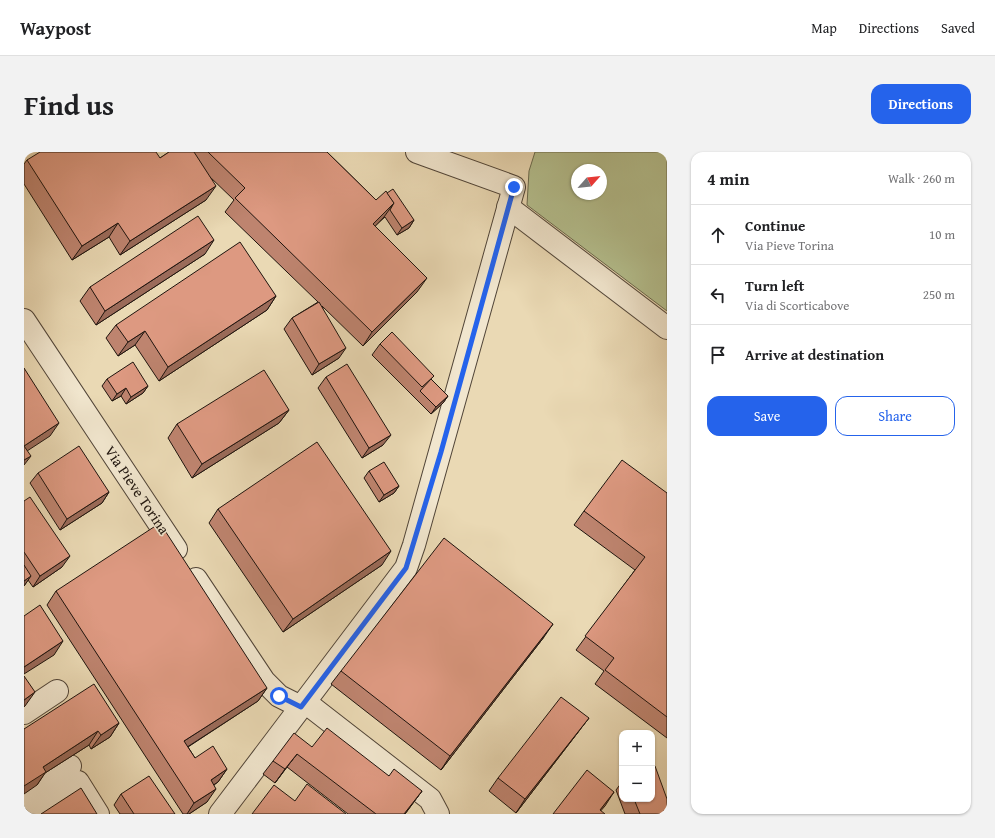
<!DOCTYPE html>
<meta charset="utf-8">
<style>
body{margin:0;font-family:"Gentium Book Plus",serif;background:#f2f2f2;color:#202124}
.controls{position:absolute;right:12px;bottom:12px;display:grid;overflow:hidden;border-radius:8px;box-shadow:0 1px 3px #0004}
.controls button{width:36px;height:36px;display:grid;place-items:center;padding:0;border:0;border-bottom:1px solid #e0e0e0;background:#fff;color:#202124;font:20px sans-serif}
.compass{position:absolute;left:547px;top:12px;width:36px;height:36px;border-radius:50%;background:#fff;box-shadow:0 1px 3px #0004;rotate:63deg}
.stop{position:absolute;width:12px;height:12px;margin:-9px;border:3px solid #2563eb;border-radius:50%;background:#fff}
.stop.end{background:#2563eb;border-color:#fff;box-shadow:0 1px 4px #0008}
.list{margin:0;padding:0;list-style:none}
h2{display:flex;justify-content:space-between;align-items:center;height:52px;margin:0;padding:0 16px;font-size:17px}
h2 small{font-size:13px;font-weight:400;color:#757577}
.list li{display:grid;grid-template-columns:26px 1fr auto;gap:12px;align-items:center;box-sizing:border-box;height:60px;padding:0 16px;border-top:1px solid #e0e0e0}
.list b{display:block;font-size:15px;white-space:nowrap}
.list p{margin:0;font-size:13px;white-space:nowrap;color:#757577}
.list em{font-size:13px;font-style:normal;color:#757577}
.actions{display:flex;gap:8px;padding:12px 16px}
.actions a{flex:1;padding:9px 0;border:1px solid #2563eb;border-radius:12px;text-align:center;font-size:14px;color:#2563eb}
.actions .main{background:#2563eb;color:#fff}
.icon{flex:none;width:22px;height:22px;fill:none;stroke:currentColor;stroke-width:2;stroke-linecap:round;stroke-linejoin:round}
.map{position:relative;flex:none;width:643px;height:662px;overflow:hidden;border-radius:12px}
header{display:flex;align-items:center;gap:24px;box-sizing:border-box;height:56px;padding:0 20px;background:#fff;border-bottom:1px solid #e0e0e0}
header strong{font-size:19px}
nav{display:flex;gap:22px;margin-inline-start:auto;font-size:14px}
.intro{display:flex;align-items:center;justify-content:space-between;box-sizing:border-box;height:96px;padding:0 24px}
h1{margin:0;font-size:28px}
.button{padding:10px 18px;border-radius:12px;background:#2563eb;color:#fff;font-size:14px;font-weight:700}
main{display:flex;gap:24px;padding:0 24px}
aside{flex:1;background:#fff;border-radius:12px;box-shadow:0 1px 3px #0004}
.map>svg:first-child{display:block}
.green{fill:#b5c08f;stroke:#6a6a4e;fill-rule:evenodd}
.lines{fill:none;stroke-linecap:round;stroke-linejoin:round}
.minor-casing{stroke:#514538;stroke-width:24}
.minor{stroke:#f1e6ce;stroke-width:22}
.wall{fill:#be846f;stroke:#1e140e}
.shaded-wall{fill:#9b6b5a;stroke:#1e140e}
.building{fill:#dd9981;stroke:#1e140e}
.route{stroke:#2563eb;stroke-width:5}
.labels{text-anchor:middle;stroke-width:3;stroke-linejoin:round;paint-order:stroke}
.street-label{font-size:15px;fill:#1e140e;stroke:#f1e6ce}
</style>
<header>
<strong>Waypost</strong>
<nav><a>Map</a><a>Directions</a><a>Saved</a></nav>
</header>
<div class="intro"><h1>Find us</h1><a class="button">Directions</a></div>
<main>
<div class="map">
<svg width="643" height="662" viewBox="0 0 643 662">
<rect width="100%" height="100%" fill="#ead9b4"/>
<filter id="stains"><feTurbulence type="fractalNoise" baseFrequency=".005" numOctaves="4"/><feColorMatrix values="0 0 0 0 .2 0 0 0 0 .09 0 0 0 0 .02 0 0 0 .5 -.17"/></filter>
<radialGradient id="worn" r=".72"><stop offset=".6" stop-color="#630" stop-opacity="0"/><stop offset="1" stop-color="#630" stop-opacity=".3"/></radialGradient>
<path class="green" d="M511,0h132v159l-140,-106 2,-34zM553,18h24v24h-24z"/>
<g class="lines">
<defs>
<g id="minor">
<path d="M484,55l159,121"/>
<path d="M0,168l152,229"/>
<path d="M172,427l68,102 15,15 22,11"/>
<path d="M281,550l125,97 8,15"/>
<path d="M0,561l33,-22"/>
<path d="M0,646l46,-32"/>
<path d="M0,662l54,-32 20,32"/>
<path d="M196,662l186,-246 8,-23 100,-358 -97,-35"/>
</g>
</defs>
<use href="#minor" class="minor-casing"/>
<use href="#minor" class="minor"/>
</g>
<g class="wall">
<path d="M145,0h158l49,48 11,-7 27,27 -5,8 -12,7 -12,-18 -10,9 42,66 -54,54 -41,-40 17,52 -27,17 -28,-46 8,-11 26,-16 -93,-90 9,-12 -25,-24 -3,24 -86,55 -11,-18 -37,23 -48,-76v-20l3,-4 133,-2z"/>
<path d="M181,102l-109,71 -16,-24 10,-14z"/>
<path d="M252,144l-9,14 -108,71 -24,-36 -17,11 -12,-18 10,-13z"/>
<path d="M356,192l54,32 -3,3 17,17 -5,7 -12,11 -59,-59z"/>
<path d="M302,225l57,68 -21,13 -44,-70z"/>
<path d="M83,227l41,7 -5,7 -17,11 -5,-8 -9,5 -10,-15z"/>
<path d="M265,258l-10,13 -87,55 -24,-40 9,-14z"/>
<path d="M345,319l30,15 -5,7 -15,9 -15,-24z"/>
<path d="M14,321l71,19 -7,11 -42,27 -30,-47z"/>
<path d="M643,341v245l-72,-54 9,-13 -28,-21 59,-80 -61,-45 10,-14z"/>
<path d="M0,349l38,66 -29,20 -5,-7 -4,6z"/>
<path d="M194,357l164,56 -99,67 -74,-109z"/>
<path d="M32,439l211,97 -9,13 -70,46 7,11 32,11 -9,13 -4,3 -7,17 -18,12h-6l-136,-209z"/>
<path d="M520,485l-103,133 -110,-86 10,-13z"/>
<path d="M95,571l-9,14 -19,12 -2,-4 -44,28 -8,12 -13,-56z"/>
<path d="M555,579l-63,82 -27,-22 9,-13z"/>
<path d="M288,595l77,29 33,15 -17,23h-57l-61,-47 -12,16 -12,-9 10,-13z"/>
<path d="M598,630v17h30l15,15h-42l-9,-24z"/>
<path d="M97,642l54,20h-55l-6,-9z"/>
</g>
<g class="shaded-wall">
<path d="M192,34l-10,14 -86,55 10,-14z"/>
<path d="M370,51l-10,14 -20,21 9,-14z"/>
<path d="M390,68l-5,8 -12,7 5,-7z"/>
<path d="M94,71l-9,14 -37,23 10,-14z"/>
<path d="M190,88l-9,14 -109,71 9,-14z"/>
<path d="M403,126l-10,14 -54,54 9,-14z"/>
<path d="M252,144l-9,14 -108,71 9,-14z"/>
<path d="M121,179l-10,14 -17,11 10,-14z"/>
<path d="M322,196l-7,10 -27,17 7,-11z"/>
<path d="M124,234l-5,7 -17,11 5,-7z"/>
<path d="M102,236l-5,8 -9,5 5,-7z"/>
<path d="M424,244l-5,7 -12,11 5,-7z"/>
<path d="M265,258l-10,13 -87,55 10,-14z"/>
<path d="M35,271l-9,13 -26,17v-7z"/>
<path d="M367,283l-8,10 -21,13 7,-10z"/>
<path d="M7,304l-7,9v-5z"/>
<path d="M375,334l-5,7 -15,9 5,-7z"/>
<path d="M85,340l-7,11 -42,27 7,-11z"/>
<path d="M367,399l-9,14 -99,67 10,-13z"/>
<path d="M46,404l-8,11 -29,20 7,-11z"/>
<path d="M7,424l-7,10v-5z"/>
<path d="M529,472l-9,13 -103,133 9,-14z"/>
<path d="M39,489l-9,14 -30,19v-7z"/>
<path d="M243,536l-9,13 -83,54 9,-14z"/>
<path d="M11,540l-10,14 -1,1v-7z"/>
<path d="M565,566l-10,13 -63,82 9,-14z"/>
<path d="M95,571l-9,14 -19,12 10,-14z"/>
<path d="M74,579l-9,14 -44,28 -8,12 -13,9v-8l19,-19z"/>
<path d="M273,602l-10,13 -12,16 10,-14z"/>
<path d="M203,617l-9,13 -17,11 10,-13z"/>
<path d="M192,637l-9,13 -18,12h-2l7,-11z"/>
<path d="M398,639l-17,23h-1z"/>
<path d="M590,640l-9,14 -7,8h-1z"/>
</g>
<g class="building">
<path d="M16,0h116l4,6 9,-6h25l22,34 -86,55 -12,-18 -36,23 -55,-86z"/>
<path d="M184,0h119l49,48 10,-9 8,12 -21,21 54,54 -55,54 -137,-134 10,-10z"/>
<path d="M369,37l21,31 -12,8 -12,-18 4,-7 -7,-10z"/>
<path d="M174,64l16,24 -109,71 -15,-24z"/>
<path d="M216,90l36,54 -108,71 -23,-36 -17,11 -12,-17z"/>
<path d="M295,150l27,46 -27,16 -27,-46z"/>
<path d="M368,180l42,44 -12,11 -42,-43z"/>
<path d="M109,210l15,24 -17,11 -5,-9 -9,6 -10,-15z"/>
<path d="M323,212l44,71 -22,13 -43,-71z"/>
<path d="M0,216l35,55 -35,23 7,10 -7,4z"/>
<path d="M240,218l25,40 -87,54 -25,-40z"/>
<path d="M407,227l17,17 -12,11 -16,-16z"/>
<path d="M293,290l74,109 -98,68 -75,-110z"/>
<path d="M55,294l30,46 -42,27 -29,-46z"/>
<path d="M598,308l45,33v224l-62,-47 9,-12 -29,-22 60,-79 -61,-46z"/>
<path d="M360,310l15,24 -15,9 -15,-24z"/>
<path d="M6,345l40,59 -30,20 -16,-24v-51z"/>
<path d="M136,371l107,165 -83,53 11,17 18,-12 14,23 -16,11 5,9 -22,14 -138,-212z"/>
<path d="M420,386l109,86 -103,132 -109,-85z"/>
<path d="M0,413l7,11 -7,5z"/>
<path d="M16,453l23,36 -39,26v-51z"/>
<path d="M0,524l11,16 -11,8z"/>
<path d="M70,532l25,39 -18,12 -3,-4 -55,36 3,5 -22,14v-57z"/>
<path d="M537,545l28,21 -64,81 -27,-21z"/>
<path d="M303,576l62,48 5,-7 28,22 -18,23h-28l-79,-60 -12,15 -12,-8 21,-28 18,14z"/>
<path d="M631,614l12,33v15h-27l-6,-15h18v-32z"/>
<path d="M563,618l27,22 -14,18 5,4h-52z"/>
<path d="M125,624l26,38h-41l-13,-20z"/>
<path d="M283,632l39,30h-94l22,-29 21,16z"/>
<path d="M57,636l16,26h-56z"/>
</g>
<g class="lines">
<path class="route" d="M255,544l22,11 105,-139 35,-116 73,-265"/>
</g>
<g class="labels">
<g class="street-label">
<text transform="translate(113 338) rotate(56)" y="5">Via Pieve Torina</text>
</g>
</g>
<rect width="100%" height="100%" filter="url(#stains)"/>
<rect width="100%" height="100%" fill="url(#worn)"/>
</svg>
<div class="controls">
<button>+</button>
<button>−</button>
</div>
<svg class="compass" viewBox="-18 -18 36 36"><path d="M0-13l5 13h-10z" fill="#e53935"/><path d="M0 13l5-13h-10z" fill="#757577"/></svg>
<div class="stop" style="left:255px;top:544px"></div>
<div class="stop end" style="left:490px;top:35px"></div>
</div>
<aside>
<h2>4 min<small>Walk · 260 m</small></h2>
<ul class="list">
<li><svg class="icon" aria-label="ahead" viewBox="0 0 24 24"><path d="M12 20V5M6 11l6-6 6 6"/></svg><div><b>Continue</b><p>Via Pieve Torina</p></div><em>10 m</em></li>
<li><svg class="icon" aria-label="left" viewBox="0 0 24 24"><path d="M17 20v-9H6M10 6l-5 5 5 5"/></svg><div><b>Turn left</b><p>Via di Scorticabove</p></div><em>250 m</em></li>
<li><svg class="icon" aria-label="arrive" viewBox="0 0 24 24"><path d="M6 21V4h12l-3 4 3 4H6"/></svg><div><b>Arrive at destination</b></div></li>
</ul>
<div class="actions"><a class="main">Save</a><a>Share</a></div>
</aside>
</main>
